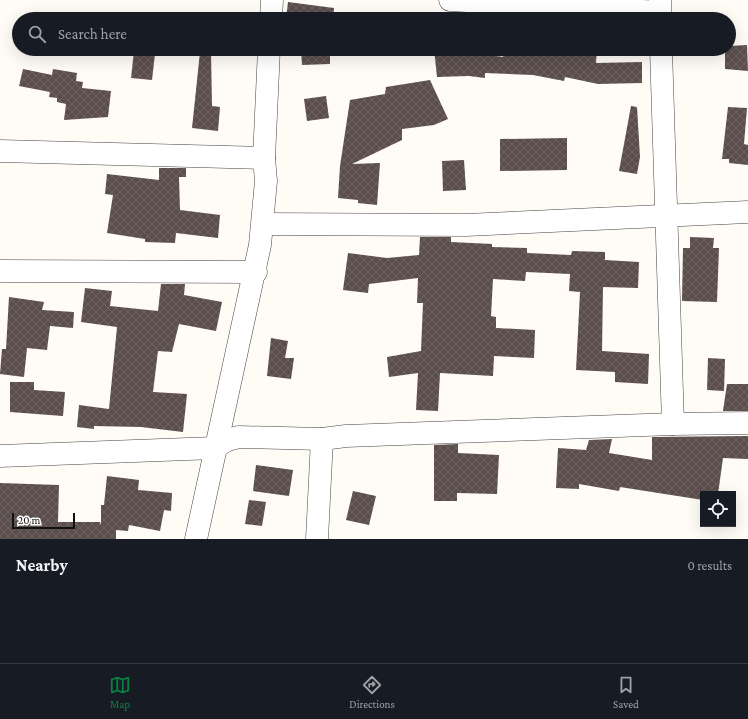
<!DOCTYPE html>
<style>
body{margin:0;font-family:"Crimson Pro",serif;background:#242831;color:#f1f3f6}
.controls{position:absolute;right:12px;bottom:12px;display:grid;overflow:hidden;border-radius:0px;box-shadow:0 4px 16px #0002}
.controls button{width:36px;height:36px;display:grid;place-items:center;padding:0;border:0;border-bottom:1px solid #363941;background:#171b24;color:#f1f3f6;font:20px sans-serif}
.scale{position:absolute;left:12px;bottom:10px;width:63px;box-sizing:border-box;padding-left:4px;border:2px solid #111;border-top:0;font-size:11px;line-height:14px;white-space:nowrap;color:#111;-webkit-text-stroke:3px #fff;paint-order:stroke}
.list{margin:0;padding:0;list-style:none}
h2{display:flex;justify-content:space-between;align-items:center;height:52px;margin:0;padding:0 16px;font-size:17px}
h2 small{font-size:13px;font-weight:400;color:#9ea1a6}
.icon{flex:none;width:22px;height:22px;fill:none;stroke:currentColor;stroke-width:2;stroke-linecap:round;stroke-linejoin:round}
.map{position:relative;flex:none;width:748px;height:539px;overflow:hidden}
.search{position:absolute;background:#171b24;box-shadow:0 4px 16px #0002;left:12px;right:12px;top:12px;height:44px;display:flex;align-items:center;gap:10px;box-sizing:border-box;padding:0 14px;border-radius:22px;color:#9ea1a6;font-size:15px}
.sheet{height:124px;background:#171b24}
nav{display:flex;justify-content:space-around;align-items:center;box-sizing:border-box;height:56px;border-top:1px solid #363941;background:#171b24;font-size:11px;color:#9ea1a6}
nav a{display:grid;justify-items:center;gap:2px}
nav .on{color:#0b8043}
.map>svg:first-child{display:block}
.building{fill:url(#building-cross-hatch)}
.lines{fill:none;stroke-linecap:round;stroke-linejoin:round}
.minor-casing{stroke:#444;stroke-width:23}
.minor{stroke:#fff;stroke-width:22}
</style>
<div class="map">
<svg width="748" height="539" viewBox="0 0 748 539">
<defs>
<pattern id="building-cross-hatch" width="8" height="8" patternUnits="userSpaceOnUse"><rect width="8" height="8" fill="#5b4e4c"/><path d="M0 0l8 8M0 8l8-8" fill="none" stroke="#6e6362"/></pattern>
</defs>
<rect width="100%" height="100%" fill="#fffbf5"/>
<g class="building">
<path d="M288,2l46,6 -1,11h-47z"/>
<path d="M747,45l1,26 -23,-2v-20h4v-3z"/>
<path d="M301,49h29v15l-28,1z"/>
<path d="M434,49h14l55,8 1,-8h93l-1,14 46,-1v21l-44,1 -33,-7 -1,4 -31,-6 -48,-2v5l-16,-2 -32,1z"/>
<path d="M134,51l21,3 -3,26 -21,-2z"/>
<path d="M200,52h11l1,54 8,1 -2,24 -26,-3z"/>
<path d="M23,69l29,6 1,-6 24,4 -1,8 7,1 -1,6 29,3 -3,26 -44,3 2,-16 -9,-2v-4l-8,-1 1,-5 -31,-6z"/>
<path d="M430,80l18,39 -14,6 -32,4v11l-50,24 28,-1 -3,42 -19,-2v-3l-20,-2 2,-32 10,-66 35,-6 1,-7z"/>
<path d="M326,96l3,22 -22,3 -3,-22z"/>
<path d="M631,106l6,1 3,50 -3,17 -18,-3z"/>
<path d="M728,107l19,1 -3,36 4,1v20l-19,-2v-4h-7z"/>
<path d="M567,138v32l-67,1v-32z"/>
<path d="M464,160l2,30 -23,1 -1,-30z"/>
<path d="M159,168h27v9h-7l1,33 40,5 -2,23 -42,-5 -1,10 -30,-1v-3l-38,-6 6,-38 -8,-1 2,-20 52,6z"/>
<path d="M420,237h31v5l41,2v3l35,1v5l44,2 1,-4 33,1v8l34,2 -1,26 -35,-1 -1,64 47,3 -1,30 -33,-2v-10l-39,-2 4,-78 -11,-1 1,-17 -44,-2 -1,9 -32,-2 -2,37 5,1v11l39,2 -1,28 -40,-2 -1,20 -53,-3 -2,38 -22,-1 2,-37 -29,4 -2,-20 34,-6 2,-48h-6l1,-25 -49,6 -1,9 -25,-3 5,-37 39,5 32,-3z"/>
<path d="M690,237l24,1 -1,10h6l-2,54 -35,-1 1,-53h7z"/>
<path d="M161,284h24l-1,11 38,7 -6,29 -37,-7 -7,28 -14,-1 -5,41 34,2 -4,38 -42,-5 -47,-1v3l-17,-2 2,-22 30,4 8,-82 -36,-5 4,-34 27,3 -2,15 48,5z"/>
<path d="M9,297l35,5 -2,8 32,2 -1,16 -23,-2 -3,24 -20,-2 -3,29 -24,-3 2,-25h4z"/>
<path d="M271,338l17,3 -3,17h9l-3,21 -24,-3z"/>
<path d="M708,358l17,1 -1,32 -17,-1z"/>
<path d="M10,382h24v8l31,2 -2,24 -53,-4z"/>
<path d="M727,384h21v27h-25z"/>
<path d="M748,436v23l-25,-1 -5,36h-15v6l-83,-13 -1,4 -40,-7v5l-23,-1 2,-40 28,2 3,-10 23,-1 -3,14 43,7v-23z"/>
<path d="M458,444v9l41,2 -2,39 -40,-1v8h-23v-56z"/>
<path d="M256,465l37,5 -4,26 -36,-5z"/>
<path d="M107,476l32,4 -1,10 34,3 -1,18 -7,-1 -4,21 -31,-6 -1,6 -12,-1v9h-116v-56l59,2 -1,37h42l1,3v-20h3z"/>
<path d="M353,491l23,5 -7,29 -23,-5z"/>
<path d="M249,500l17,2 -4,24 -17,-2z"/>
</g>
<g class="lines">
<defs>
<g id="minor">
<path d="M450,0l210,12v-12"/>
<path d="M271,19l1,-19"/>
<path d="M0,151l264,7"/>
<path d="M263,224l203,1 282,-13"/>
<path d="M0,271l256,1"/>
<path d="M673,424l75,-1"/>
<path d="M0,456l215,-8 12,-8 12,-3 83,2 24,-3 327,-12 -12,-375"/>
<path d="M196,539l64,-294 6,-64 -2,-23 5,-109"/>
<path d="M317,539l5,-100"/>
</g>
</defs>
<use href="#minor" class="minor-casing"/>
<use href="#minor" class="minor"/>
</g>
</svg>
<div class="controls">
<button><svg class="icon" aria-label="locate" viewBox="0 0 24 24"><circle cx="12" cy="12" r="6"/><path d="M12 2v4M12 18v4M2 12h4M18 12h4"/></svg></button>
</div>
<div class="scale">20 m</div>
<div class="search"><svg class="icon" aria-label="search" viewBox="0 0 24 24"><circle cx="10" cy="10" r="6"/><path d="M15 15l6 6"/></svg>Search here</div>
</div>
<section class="sheet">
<h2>Nearby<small>0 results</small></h2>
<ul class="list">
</ul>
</section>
<nav>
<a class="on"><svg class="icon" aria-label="map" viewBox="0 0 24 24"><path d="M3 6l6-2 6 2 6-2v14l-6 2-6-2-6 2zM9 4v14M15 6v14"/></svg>Map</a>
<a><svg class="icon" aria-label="directions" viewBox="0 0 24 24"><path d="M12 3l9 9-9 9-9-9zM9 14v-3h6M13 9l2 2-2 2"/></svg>Directions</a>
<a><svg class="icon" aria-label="saved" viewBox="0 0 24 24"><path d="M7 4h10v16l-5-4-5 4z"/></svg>Saved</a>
</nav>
